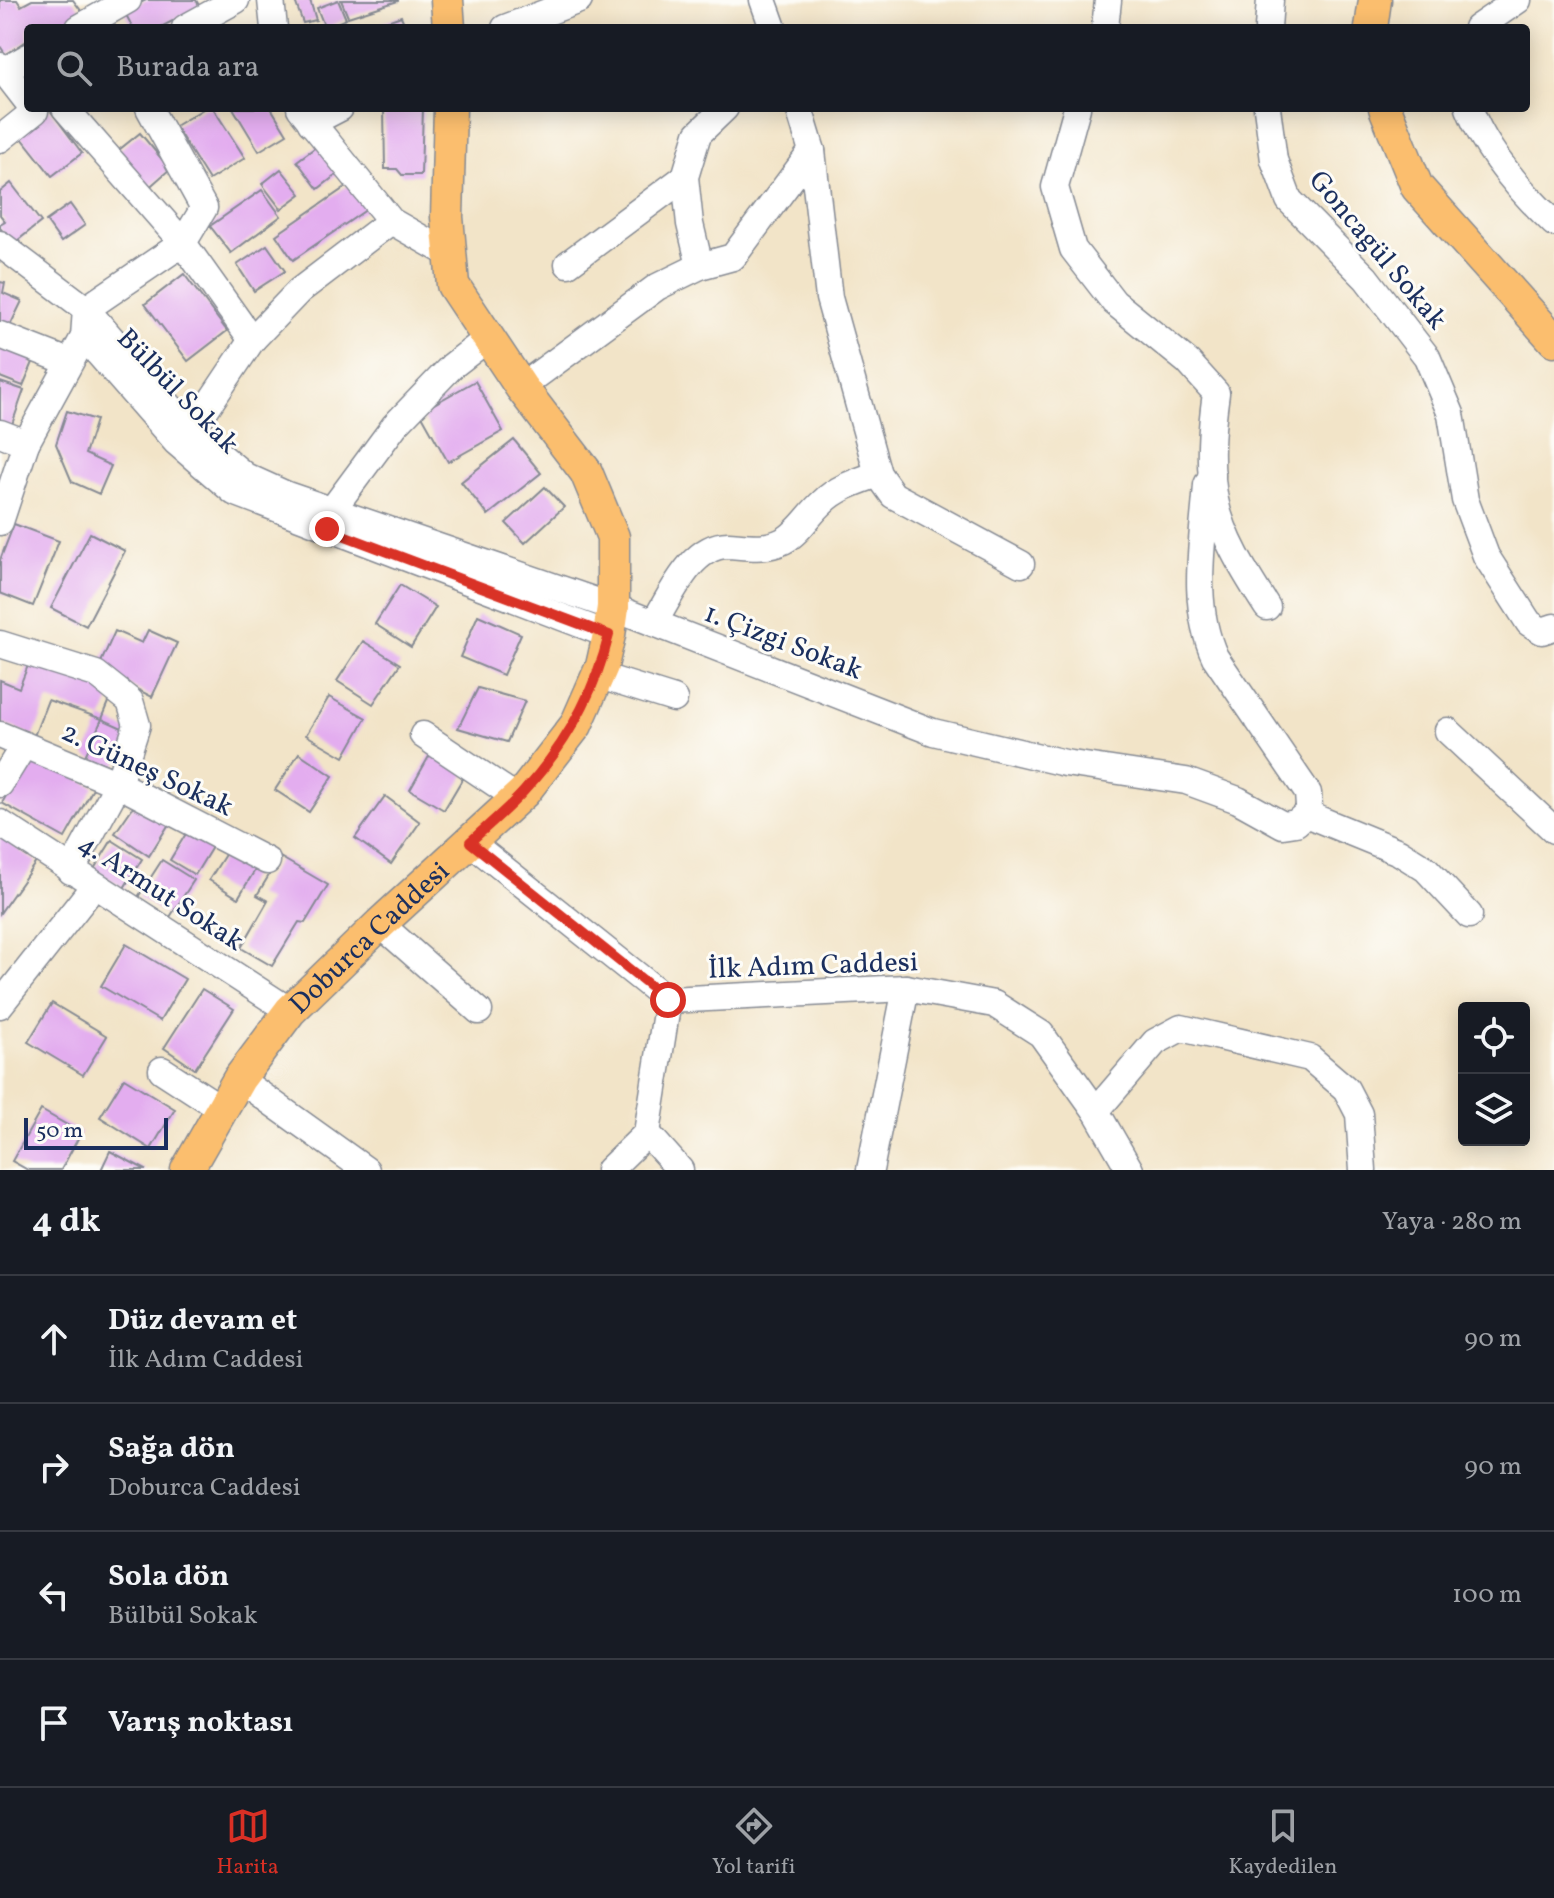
<!DOCTYPE html>
<html lang="tr">
<meta charset="utf-8">
<style>
body{margin:0;font-family:Vollkorn,serif;background:#242831;color:#f1f3f6}
.controls{position:absolute;right:24px;bottom:24px;display:grid;overflow:hidden;border-radius:8px;box-shadow:0 4px 20px #0003}
.controls button{width:72px;height:72px;display:grid;place-items:center;padding:0;border:0;border-bottom:2px solid #363941;background:#171b24;color:#f1f3f6;font:40px sans-serif}
.scale{position:absolute;left:24px;bottom:20px;width:144px;box-sizing:border-box;padding-left:8px;border:4px solid #1b2f5e;border-top:0;font-size:22px;line-height:28px;white-space:nowrap;color:#1b2f5e;-webkit-text-stroke:6px #fdfcf7;paint-order:stroke}
.stop{position:absolute;width:24px;height:24px;margin:-18px;border:6px solid #d93025;border-radius:50%;background:#fff}
.stop.end{background:#d93025;border-color:#fff;box-shadow:0 2px 8px #0008}
.list{margin:0;padding:0;list-style:none}
h2{display:flex;justify-content:space-between;align-items:center;height:104px;margin:0;padding:0 32px;font-size:34px}
h2 small{font-size:26px;font-weight:400;color:#9ea1a6}
.list li{display:grid;grid-template-columns:52px 1fr auto;gap:24px;align-items:center;box-sizing:border-box;height:128px;padding:0 32px;border-top:2px solid #363941}
.list b{display:block;font-size:30px;white-space:nowrap}
.list p{margin:0;font-size:26px;white-space:nowrap;color:#9ea1a6}
.list em{font-size:26px;font-style:normal;color:#9ea1a6}
.icon{flex:none;width:44px;height:44px;fill:none;stroke:currentColor;stroke-width:2;stroke-linecap:round;stroke-linejoin:round}
.map{position:relative;flex:none;width:1554px;height:1170px;overflow:hidden}
.search{position:absolute;background:#171b24;box-shadow:0 4px 20px #0003;left:24px;right:24px;top:24px;height:88px;display:flex;align-items:center;gap:20px;box-sizing:border-box;padding:0 28px;border-radius:8px;color:#9ea1a6;font-size:30px}
.sheet{height:616px;background:#171b24}
nav{display:flex;justify-content:space-around;align-items:center;box-sizing:border-box;height:112px;border-top:2px solid #363941;background:#171b24;font-size:22px;color:#9ea1a6}
nav a{display:grid;justify-items:center;gap:4px}
nav .on{color:#d93025}
.map>svg:first-child{display:block}
.building{fill:#e3adef}
.lines{fill:none;stroke-linecap:round;stroke-linejoin:round}
.minor-casing{stroke:#868a93;stroke-width:29}
.major-casing{stroke:#868a93;stroke-width:35}
.minor{stroke:#fff;stroke-width:26}
.major{stroke:#fbbe6e;stroke-width:32}
.route{stroke:#d93025;stroke-width:10}
.labels{text-anchor:middle;stroke-width:6;stroke-linejoin:round;paint-order:stroke}
.street-label{font-size:28px;fill:#1b2f5e;stroke:#fdfcf7}
</style>
<div class="map">
<svg width="1554" height="1170" viewBox="0 0 1554 1170">
<rect width="100%" height="100%" fill="#fdfcf7"/>
<filter id="ink" filterUnits="userSpaceOnUse"><feTurbulence type="fractalNoise" baseFrequency=".0125" numOctaves="2"/><feDisplacementMap in="SourceGraphic" scale="16" xChannelSelector="R" yChannelSelector="G"/><feConvolveMatrix kernelMatrix="1 2 1 2 8 2 1 2 1" color-interpolation-filters="sRGB"/></filter>
<filter id="wash" filterUnits="userSpaceOnUse"><feTurbulence type="fractalNoise" baseFrequency=".006" numOctaves="4" result="noise"/><feDisplacementMap in="SourceGraphic" scale="32" xChannelSelector="R" yChannelSelector="G"/><feGaussianBlur stdDeviation="1.8" result="paint"/><feColorMatrix in="noise" values="0 0 0 0 0 0 0 0 0 0 0 0 0 0 0 0 0 1.4 0 .05"/><feComposite in="paint" operator="in"/></filter>
<g filter="url(#wash)">
<rect width="100%" height="100%" fill="#f2e4c8"/>
<g id="blocks">
<g class="building">
<path d="M0,0h17l4,6 11,-6h41l12,16 -19,12h-38v12l-22,15 -6,-9z"/>
<path d="M146,0h50l4,7 -41,21h-26l-9,-17z"/>
<path d="M310,0l6,20 -13,3 -8,-22z"/>
<path d="M338,0l8,19 -21,9 -8,-20z"/>
<path d="M341,0h57v1l-50,16z"/>
<path d="M401,16l5,12h-36l9,-4z"/>
<path d="M205,108h8l32,50 -36,22 -34,-54z"/>
<path d="M233,108h38l16,26 -28,17z"/>
<path d="M384,108h39l-2,67h-19l-5,-6h-12z"/>
<path d="M49,109l33,44 -30,23 -34,-43z"/>
<path d="M140,133l30,36 -25,22 -31,-37z"/>
<path d="M320,144l20,28 -22,17 -21,-28z"/>
<path d="M281,169l20,25 -20,15 -19,-25z"/>
<path d="M356,180l17,25 -80,55 -17,-25z"/>
<path d="M11,183l30,39 -28,22 -13,-16v-4l5,-3 -5,-6v-23z"/>
<path d="M262,190l19,26 -50,37 -21,-27z"/>
<path d="M70,204l15,21 -24,17 -15,-21z"/>
<path d="M267,245l18,26 -31,20 -17,-26z"/>
<path d="M184,274l43,57 -39,30 -43,-57z"/>
<path d="M0,282l5,1 -2,10 19,8 -14,29 -8,-4z"/>
<path d="M0,338l37,15 -14,33 -23,-9z"/>
<path d="M475,381l28,50 -55,31 -28,-50z"/>
<path d="M0,382l24,8 -14,40 -10,-4z"/>
<path d="M67,411l29,9 -11,34 26,12 -12,28 -27,-12 -16,-38z"/>
<path d="M514,440l27,33 -53,42 -27,-33z"/>
<path d="M545,487l19,20 -39,36 -19,-20z"/>
<path d="M14,524l45,17 -26,65 -33,-13v-33z"/>
<path d="M90,533l35,18 -39,75 -35,-18z"/>
<path d="M400,585l36,22 -25,40 -36,-23z"/>
<path d="M478,615l43,19 -18,41 -43,-18z"/>
<path d="M148,630l29,13 -25,54 -54,-28 17,-38 27,12z"/>
<path d="M363,641l37,23 -27,40 -36,-23z"/>
<path d="M31,658l83,32 -12,29 -54,-19 -14,36 -34,-14v-42l19,8z"/>
<path d="M478,688l47,13 -18,41 -49,-14z"/>
<path d="M329,697l37,21 -22,39 -38,-22z"/>
<path d="M102,719l29,13 -16,36 -30,-12z"/>
<path d="M432,751l35,20 -23,39 -34,-20z"/>
<path d="M31,752l63,35 -29,51 -63,-35z"/>
<path d="M299,753l34,23 -24,36 -34,-22z"/>
<path d="M385,796l35,26 -29,42 -36,-26z"/>
<path d="M135,804l34,20 -20,32 -34,-23z"/>
<path d="M187,832l25,15 -17,28 -25,-15z"/>
<path d="M0,836l36,26 -36,51z"/>
<path d="M112,840l30,19 -18,29 -30,-19z"/>
<path d="M226,853l29,17 -17,28 -29,-18z"/>
<path d="M280,857l48,28 -23,38 -6,-1 -27,44 -31,-18 27,-47 -11,-6z"/>
<path d="M162,860l32,20 -24,37 -32,-20z"/>
<path d="M126,944l59,35 -25,42 -59,-35z"/>
<path d="M202,989l32,20 -39,60 -31,-21z"/>
<path d="M52,1003l55,33 -24,39 -55,-33z"/>
<path d="M124,1078l51,31 -24,40 -51,-32z"/>
<path d="M41,1110l40,23 -20,37h-33l-16,-9z"/>
<path d="M110,1151l36,19h-45z"/>
</g>
</g>
</g>
<g filter="url(#ink)">
<use href="#blocks" fill-opacity="0" stroke="#868a93" stroke-width="2"/>
<g class="lines">
<defs>
<g id="minor">
<path d="M271,0l3,28"/>
<path d="M763,0l10,28"/>
<path d="M79,28l49,-28"/>
<path d="M185,28l51,-28"/>
<path d="M505,28l74,-28"/>
<path d="M1105,28l3,-28"/>
<path d="M1268,28l2,-28"/>
<path d="M1477,28l41,-28"/>
<path d="M0,66l28,36"/>
<path d="M4,71l24,-14"/>
<path d="M65,108l118,135 -97,66"/>
<path d="M149,108l55,100 -21,35 69,97"/>
<path d="M300,108l91,113 58,33"/>
<path d="M799,108l13,43 17,147 49,176 15,21 128,69"/>
<path d="M1077,108l-22,79 18,62 41,53 74,60 28,31c-5,35 -8,71 -1,107 7,37 32,76 52,107"/>
<path d="M1267,108l7,52 15,40 77,78 61,79 24,57 14,86 21,56 43,67 13,8 12,-4"/>
<path d="M1469,108c17,44 51,83 85,115"/>
<path d="M311,123l29,-15"/>
<path d="M0,139l35,-28"/>
<path d="M0,244l86,65 105,122 54,45 42,19 326,112 320,125 132,31 121,18 52,19 45,25 13,-2 10,-9 3,-7 -1,-14 -93,-136c-25,-54 -12,-115 -8,-172l5,-10"/>
<path d="M568,264l117,-87"/>
<path d="M700,266l-10,-42 -5,-47 13,-43 27,-26"/>
<path d="M86,309l-2,28 92,105 58,50 375,143"/>
<path d="M0,335l69,27"/>
<path d="M521,387l136,-100 43,-21 33,-9 79,-106"/>
<path d="M191,431l61,-91 47,-49 92,-70"/>
<path d="M0,433l26,10"/>
<path d="M0,522l26,-79 58,-106"/>
<path d="M328,525l4,-15 63,-85 57,-59 35,-27"/>
<path d="M654,623c16,-26 37,-78 74,-78 18,1 38,5 55,-4 16,-8 27,-28 40,-39 15,-15 36,-21 55,-28"/>
<path d="M0,644l96,30 34,27 7,24 -19,59 -47,87"/>
<path d="M597,675l77,24"/>
<path d="M1448,731l106,99"/>
<path d="M0,735l118,49 149,77"/>
<path d="M423,735l94,63"/>
<path d="M0,784l24,-39"/>
<path d="M1306,814l93,38 27,17 43,46"/>
<path d="M0,823l290,188"/>
<path d="M470,842l198,158 238,-12 88,16 47,30 55,77 34,59"/>
<path d="M380,924l99,87"/>
<path d="M0,1005l94,-119"/>
<path d="M162,1070l60,39"/>
<path d="M239,1079l127,91"/>
<path d="M1096,1111l59,-69 26,-14 129,30 36,31 13,25 4,56"/>
<path d="M647,1133l33,37"/>
<path d="M609,1170l38,-37 21,-133"/>
<path d="M870,1170l36,-182"/>
</g>
<g id="major">
<path d="M447,0l2,28"/>
<path d="M1371,28l4,-28"/>
<path d="M1385,108l32,79 137,153"/>
<path id="s1" d="M187,1170l52,-91 51,-68 90,-87 144,-132 52,-67 26,-59 7,-31 4,-28v-70l-27,-65 -65,-85 -68,-102 -6,-68 3,-109"/>
</g>
</defs>
<use href="#minor" class="minor-casing"/>
<use href="#major" class="major-casing"/>
<use href="#minor" class="minor"/>
<use href="#major" class="major"/>
</g>
</g>
<g class="lines" filter="url(#ink)">
<path class="route" d="M327,529l282,106c-15,60 -43,110 -85,156 -16,18 -36,34 -54,51l198,158"/>
</g>
<g class="labels">
<g class="street-label">
<text transform="translate(1379 249) rotate(50)" y="10">Goncagül Sokak</text>
<text transform="translate(179 390) rotate(46)" y="10">Bülbül Sokak</text>
<text transform="translate(784 640) rotate(21)" y="10">1. Çizgi Sokak</text>
<text transform="translate(148 768) rotate(25)" y="10">2. Güneş Sokak</text>
<text transform="translate(162 891) rotate(33)" y="10">4. Armut Sokak</text>
<text dy="10" stroke="none"><textPath href="#s1" startOffset="298">Doburca Caddesi</textPath></text>
<text transform="translate(813 964) rotate(-2)" y="10">İlk Adım Caddesi</text>
</g>
</g>
</svg>
<div class="controls">
<button><svg class="icon" aria-label="locate" viewBox="0 0 24 24"><circle cx="12" cy="12" r="6"/><path d="M12 2v4M12 18v4M2 12h4M18 12h4"/></svg></button>
<button><svg class="icon" aria-label="layers" viewBox="0 0 24 24"><path d="M12 4l9 5-9 5-9-5zM3 14l9 5 9-5"/></svg></button>
</div>
<div class="scale">50 m</div>
<div class="stop" style="left:668px;top:1000px"></div>
<div class="stop end" style="left:327px;top:529px"></div>
<div class="search"><svg class="icon" aria-label="search" viewBox="0 0 24 24"><circle cx="10" cy="10" r="6"/><path d="M15 15l6 6"/></svg>Burada ara</div>
</div>
<section class="sheet">
<h2>4 dk<small>Yaya · 280 m</small></h2>
<ul class="list">
<li><svg class="icon" aria-label="ahead" viewBox="0 0 24 24"><path d="M12 20V5M6 11l6-6 6 6"/></svg><div><b>Düz devam et</b><p>İlk Adım Caddesi</p></div><em>90 m</em></li>
<li><svg class="icon" aria-label="right" viewBox="0 0 24 24"><path d="M7 20v-9h11M14 6l5 5-5 5"/></svg><div><b>Sağa dön</b><p>Doburca Caddesi</p></div><em>90 m</em></li>
<li><svg class="icon" aria-label="left" viewBox="0 0 24 24"><path d="M17 20v-9H6M10 6l-5 5 5 5"/></svg><div><b>Sola dön</b><p>Bülbül Sokak</p></div><em>100 m</em></li>
<li><svg class="icon" aria-label="arrive" viewBox="0 0 24 24"><path d="M6 21V4h12l-3 4 3 4H6"/></svg><div><b>Varış noktası</b></div></li>
</ul>
</section>
<nav>
<a class="on"><svg class="icon" aria-label="map" viewBox="0 0 24 24"><path d="M3 6l6-2 6 2 6-2v14l-6 2-6-2-6 2zM9 4v14M15 6v14"/></svg>Harita</a>
<a><svg class="icon" aria-label="directions" viewBox="0 0 24 24"><path d="M12 3l9 9-9 9-9-9zM9 14v-3h6M13 9l2 2-2 2"/></svg>Yol tarifi</a>
<a><svg class="icon" aria-label="saved" viewBox="0 0 24 24"><path d="M7 4h10v16l-5-4-5 4z"/></svg>Kaydedilen</a>
</nav>
